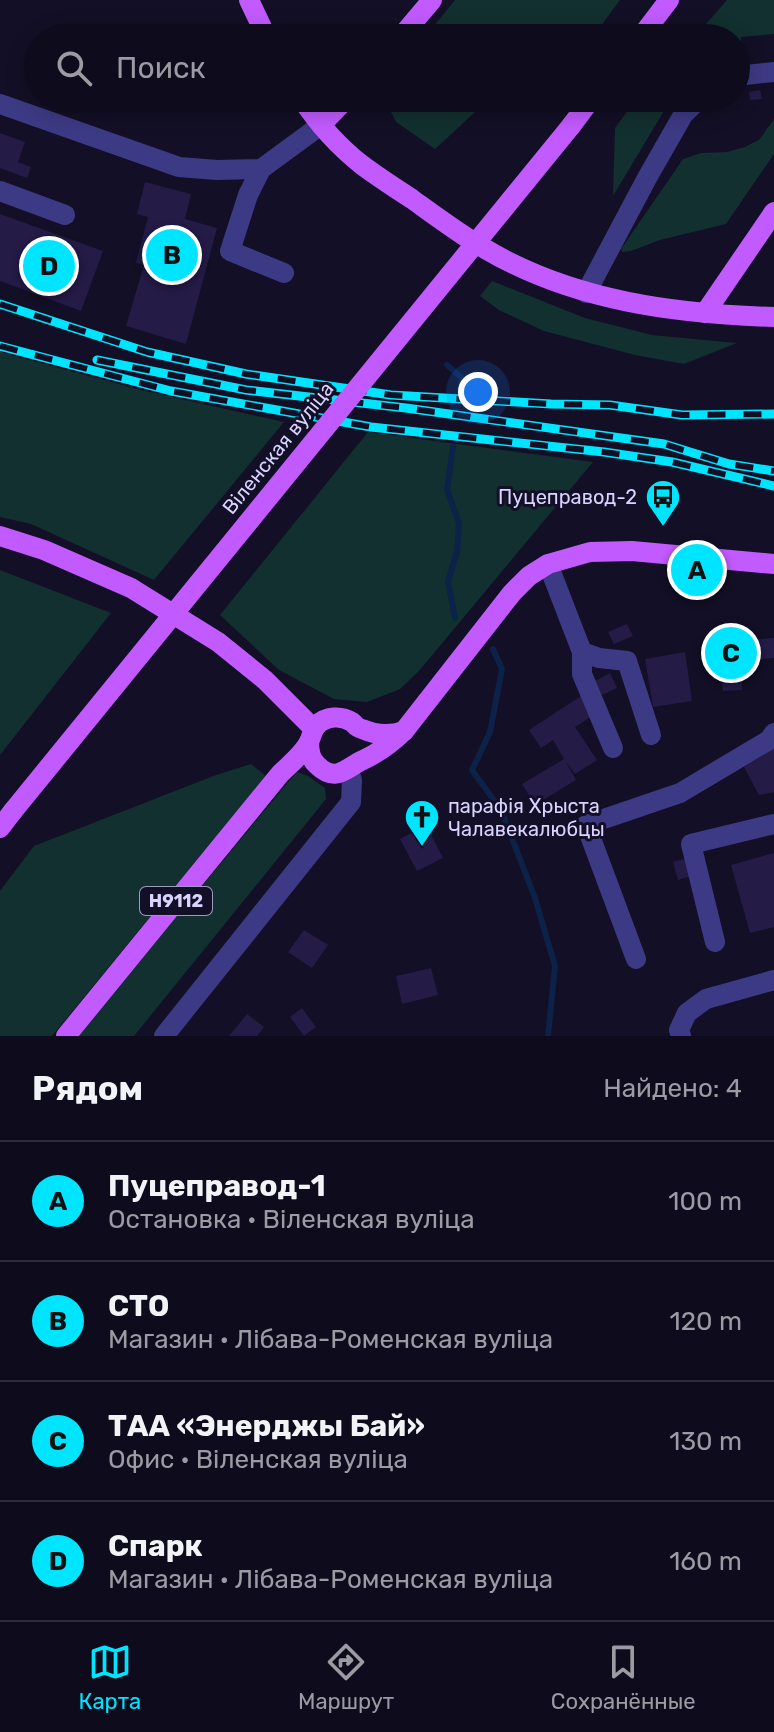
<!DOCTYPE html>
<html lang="ru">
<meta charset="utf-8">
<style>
body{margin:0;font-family:Rubik,sans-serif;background:#171425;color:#f1f3f6}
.you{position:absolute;left:478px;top:392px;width:28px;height:28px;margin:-20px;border:6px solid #fff;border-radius:50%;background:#1a73e8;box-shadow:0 0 0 12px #1a73e833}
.badge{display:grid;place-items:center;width:52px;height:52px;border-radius:50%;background:#00e5ff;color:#111;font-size:26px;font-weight:700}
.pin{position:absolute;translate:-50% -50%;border:4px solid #fff;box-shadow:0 2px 8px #0006}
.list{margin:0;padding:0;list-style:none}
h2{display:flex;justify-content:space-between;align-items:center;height:104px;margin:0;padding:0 32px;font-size:34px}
h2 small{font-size:26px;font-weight:400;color:#9b9ba3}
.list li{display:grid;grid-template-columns:52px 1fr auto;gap:24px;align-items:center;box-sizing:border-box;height:120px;padding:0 32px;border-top:2px solid #2e2b3b}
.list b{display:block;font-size:30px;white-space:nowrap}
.list p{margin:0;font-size:26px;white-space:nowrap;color:#9b9ba3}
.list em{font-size:26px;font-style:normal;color:#9b9ba3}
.icon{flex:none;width:44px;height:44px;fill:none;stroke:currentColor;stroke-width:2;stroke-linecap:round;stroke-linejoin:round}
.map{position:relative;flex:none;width:774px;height:1036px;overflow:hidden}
.search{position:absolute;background:#0e0b1c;box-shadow:0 4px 20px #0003;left:24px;right:24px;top:24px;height:88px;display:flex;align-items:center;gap:20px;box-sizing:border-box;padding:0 28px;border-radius:44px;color:#9b9ba3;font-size:30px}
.sheet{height:584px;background:#0e0b1c}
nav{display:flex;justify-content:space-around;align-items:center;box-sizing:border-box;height:112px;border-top:2px solid #2e2b3b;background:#0e0b1c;font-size:22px;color:#9b9ba3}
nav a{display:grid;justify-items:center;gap:4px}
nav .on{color:#00e5ff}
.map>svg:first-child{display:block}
.green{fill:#12302f}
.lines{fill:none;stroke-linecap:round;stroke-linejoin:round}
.stream{stroke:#0c2248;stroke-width:6}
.building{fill:#241b47}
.minor{stroke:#3d3a85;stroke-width:20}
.major{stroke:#c25bff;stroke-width:20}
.rail-casing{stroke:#00e5ff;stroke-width:9}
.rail{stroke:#130f26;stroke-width:6;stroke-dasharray:18;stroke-linecap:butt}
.major-bridge{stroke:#c25bff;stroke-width:20}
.labels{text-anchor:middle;stroke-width:6;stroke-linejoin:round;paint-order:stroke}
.shield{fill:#130f26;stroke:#9e99be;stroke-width:2}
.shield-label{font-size:18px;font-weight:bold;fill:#d9d4ff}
.street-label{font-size:20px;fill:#d9d4ff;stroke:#130f26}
.poi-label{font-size:20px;fill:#d9d4ff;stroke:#130f26;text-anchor:end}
</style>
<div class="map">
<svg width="774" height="1036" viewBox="0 0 774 1036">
<rect width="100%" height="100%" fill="#130f26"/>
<g class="green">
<path d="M455,0h165l-28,38h-168z"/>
<path d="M727,0h47v34l-33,3v17l-5,3v-19h-42z"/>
<path d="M384,98h119l-18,5 -50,46 -39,-27z"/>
<path d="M637,98h41l-11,8 -54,90 2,-68z"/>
<path d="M774,119v35l-48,70 -66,16 -29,11 -9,1 -1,-3 62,-90 18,-6 26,-1 18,-5 14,-7z"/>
<path d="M492,281l93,37 67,17 85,8 -53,21 -49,-9 -91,-24 -45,-21 -19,-14z"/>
<path d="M0,352l141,38 143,32 -130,158 -123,-56 -31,-7z"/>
<path d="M368,432l225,30 -174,209 -19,18 -33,13 -33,-3 -55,-29 -59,-55z"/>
<path d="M0,570l111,43 -111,142z"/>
<path d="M251,764l15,12 -214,260h-52v-145l34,-45 182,-71z"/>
<path d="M297,772l11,4 17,12 1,11 -192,237h-57z"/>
</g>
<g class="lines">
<g class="stream">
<path d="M447,365l15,13 -2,13"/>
<path d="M453,447l-6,43 12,33 -2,29 -9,29 7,37"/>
<path d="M493,649l9,20 -12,63 -18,38 29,40 34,88 20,68 -7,70"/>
</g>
</g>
<g class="building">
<path d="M760,90l2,9 -12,1 -1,-8z"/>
<path d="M0,133l25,9 -7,20 13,5 -4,11 -27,-10z"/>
<path d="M145,182l46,12 -6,25 32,9 -31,116 -60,-18 18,-61 -8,-2 12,-46 -11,-3z"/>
<path d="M0,214l103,37 -22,60 -81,-30z"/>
<path d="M627,624l6,12 -19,8 -6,-12z"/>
<path d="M774,638v20l-34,3 2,29 -19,1 -4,-49z"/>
<path d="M685,652l7,49 -39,6 -8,-48z"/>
<path d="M610,673l7,15 -15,7 -7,-14z"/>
<path d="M581,696l13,19 -19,12 22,33 -22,14 -9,-12 10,18 -41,25 -13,-21 42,-25 -11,-19 -12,8 -12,-18z"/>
<path d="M774,748v44l-15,3 -15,-28z"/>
<path d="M426,825l17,33 -26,13 -17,-32z"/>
<path d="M774,853v74l-24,6 -19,-68z"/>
<path d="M689,858l5,17 -16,5 -5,-18z"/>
<path d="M304,930l24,15 -16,23 -24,-16z"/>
<path d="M431,968l7,27 -36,9 -6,-28z"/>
<path d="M302,1008l14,19 -12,9 -14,-19z"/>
<path d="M247,1014l17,13 -7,9h-28z"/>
</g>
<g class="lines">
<g class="minor">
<path d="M736,76l38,-4"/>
<path d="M0,104l179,63 38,3 44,-1 60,-44"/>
<path d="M261,169l-13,26 -18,56 54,22"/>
<path d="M0,191l65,24"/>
<path d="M586,293l61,-115 36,-63 17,-17"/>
<path d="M548,564l34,88 17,6 28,3 24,74"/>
<path d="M582,652v22l31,74"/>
<path d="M715,942l-24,-98 83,-20"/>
<path d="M636,959l-50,-134 94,-32 89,-53 5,-7"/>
<path d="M164,1036l187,-234 1,-22 -4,-10"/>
<path d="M681,1036l-2,-6 8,-17 19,-14 68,-19"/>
</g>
<g class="major">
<path d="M249,0l18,38"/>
<path d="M400,38l32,-38"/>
<path d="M640,38l29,-38"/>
<path d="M301,98c16,24 38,49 61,67 16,12 33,23 50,34 25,18 49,36 75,51 87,51 189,64 287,67"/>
<path d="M321,125l26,-27"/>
<path d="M571,126l21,-28"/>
<path d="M705,313l69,-101"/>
<path d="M0,536l44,14 87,38 87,54 47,38 45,45h7"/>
<path d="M309,742c0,9 1,17 8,23 19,19 30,2 46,-5 17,-8 28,-16 41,-29l108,-138 17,-17 19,-12 42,-12 42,-1 142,13"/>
<path d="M0,828l13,-17"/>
<path d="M66,1036l214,-262c9,-9 23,-20 29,-32 3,-6 3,-12 8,-17 9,-9 24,-10 35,-3 5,4 3,5 10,7 14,6 27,7 42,2"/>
</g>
<defs>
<g id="rail">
<path d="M0,304l147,48 99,22 145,21 160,9 59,1 72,10 92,-1"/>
<path d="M0,346l171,45 200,36 233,25 68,10 102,24"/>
<path d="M97,360l149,30 160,18 258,36 65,20 45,7"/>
</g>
</defs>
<use href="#rail" class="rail-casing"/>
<use href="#rail" class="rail"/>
<path class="major-bridge" d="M13,811l558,-685"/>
</g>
<defs>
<symbol id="bus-pin" viewBox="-11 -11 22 30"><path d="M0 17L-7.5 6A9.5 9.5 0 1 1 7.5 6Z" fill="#00e5ff" stroke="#130f26"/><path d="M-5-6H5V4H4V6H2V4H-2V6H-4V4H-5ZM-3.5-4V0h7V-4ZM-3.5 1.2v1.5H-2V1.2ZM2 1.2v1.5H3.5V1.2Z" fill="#111"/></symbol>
<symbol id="church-pin" viewBox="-11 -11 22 30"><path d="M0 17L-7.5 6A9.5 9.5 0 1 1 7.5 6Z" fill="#00e5ff" stroke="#130f26"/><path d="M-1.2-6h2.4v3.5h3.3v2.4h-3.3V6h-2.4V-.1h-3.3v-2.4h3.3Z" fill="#111"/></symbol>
</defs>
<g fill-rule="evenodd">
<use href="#bus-pin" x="643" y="477" width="40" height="54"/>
<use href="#church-pin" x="402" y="797" width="40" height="54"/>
</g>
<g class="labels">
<rect class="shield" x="140" y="887" width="72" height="28" rx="6"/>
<g class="shield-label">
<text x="176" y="907">Н9112</text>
</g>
<g class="street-label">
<text transform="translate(278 448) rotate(-51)" y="7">Віленская вуліца</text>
</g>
<g class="poi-label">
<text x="637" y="504">Пуцеправод-2</text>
<text x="448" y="813" text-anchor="start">парафія Хрыста<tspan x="448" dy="23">Чалавекалюбцы</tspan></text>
</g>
</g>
</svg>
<div class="you"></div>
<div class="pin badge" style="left:697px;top:570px">A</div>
<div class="pin badge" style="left:172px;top:255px">B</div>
<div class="pin badge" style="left:731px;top:653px">C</div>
<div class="pin badge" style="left:49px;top:266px">D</div>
<div class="search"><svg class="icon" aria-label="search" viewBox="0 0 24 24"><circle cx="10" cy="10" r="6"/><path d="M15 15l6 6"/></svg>Поиск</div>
</div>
<section class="sheet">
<h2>Рядом<small>Найдено: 4</small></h2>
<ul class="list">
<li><span class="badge">A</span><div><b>Пуцеправод-1</b><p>Остановка · Віленская вуліца</p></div><em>100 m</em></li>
<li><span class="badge">B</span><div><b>СТО</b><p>Магазин · Лібава-Роменская вуліца</p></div><em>120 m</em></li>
<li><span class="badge">C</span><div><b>ТАА «Энерджы Бай»</b><p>Офис · Віленская вуліца</p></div><em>130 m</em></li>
<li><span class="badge">D</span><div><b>Спарк</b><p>Магазин · Лібава-Роменская вуліца</p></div><em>160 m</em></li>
</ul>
</section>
<nav>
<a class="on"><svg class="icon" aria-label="map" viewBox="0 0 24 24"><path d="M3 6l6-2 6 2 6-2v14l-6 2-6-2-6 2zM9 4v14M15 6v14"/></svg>Карта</a>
<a><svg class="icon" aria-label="directions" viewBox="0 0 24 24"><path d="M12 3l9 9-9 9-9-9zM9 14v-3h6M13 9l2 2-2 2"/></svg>Маршрут</a>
<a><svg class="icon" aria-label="saved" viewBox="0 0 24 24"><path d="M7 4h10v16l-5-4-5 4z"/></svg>Сохранённые</a>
</nav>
